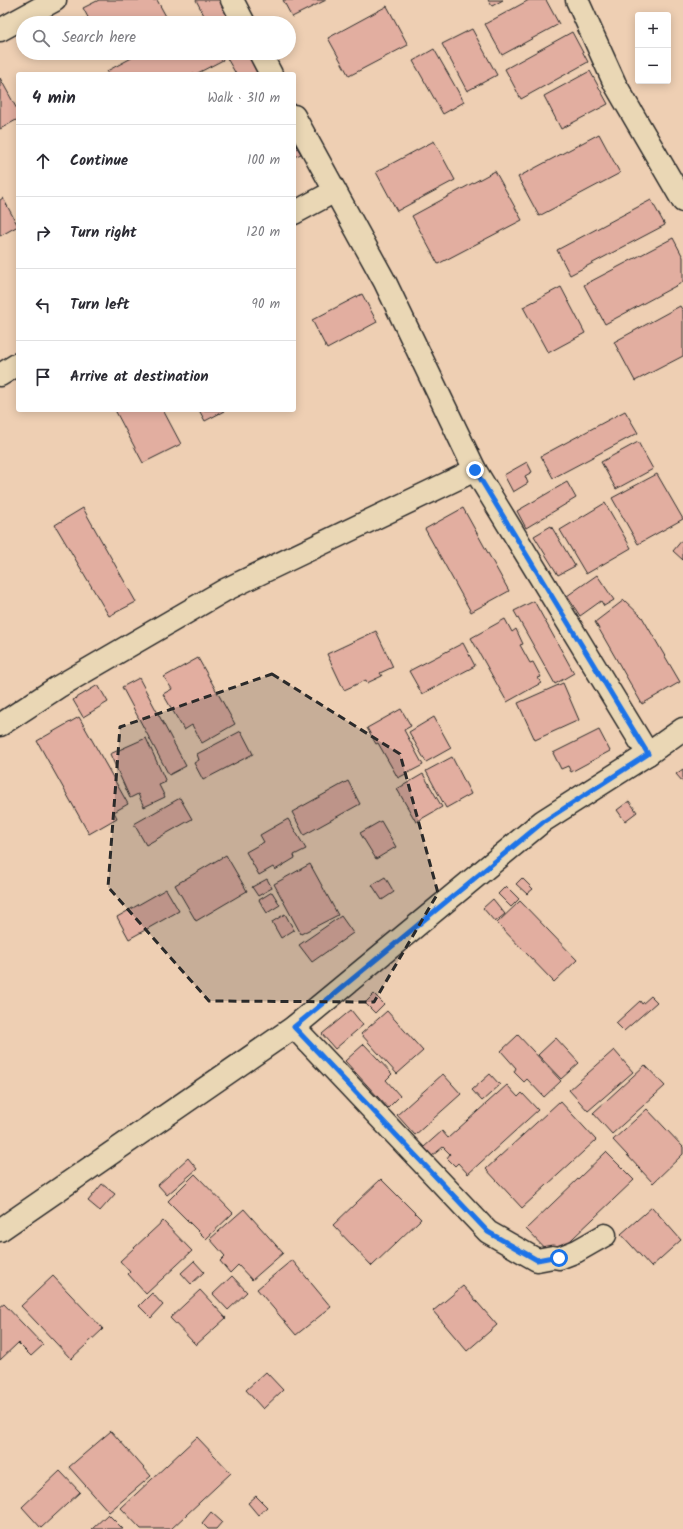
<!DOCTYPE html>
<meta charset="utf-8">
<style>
body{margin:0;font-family:Kalam,sans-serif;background:#f2f2f3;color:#2b2b33}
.controls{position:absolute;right:12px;top:12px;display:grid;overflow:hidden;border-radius:4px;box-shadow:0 2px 10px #0003}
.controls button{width:36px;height:36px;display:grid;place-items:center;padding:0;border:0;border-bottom:1px solid #e1e1e2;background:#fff;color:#2b2b33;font:20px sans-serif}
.stop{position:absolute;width:12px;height:12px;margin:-9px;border:3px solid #1a73e8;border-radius:50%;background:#fff}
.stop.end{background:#1a73e8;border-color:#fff;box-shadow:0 1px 4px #0008}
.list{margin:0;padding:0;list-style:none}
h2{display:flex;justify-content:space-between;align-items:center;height:52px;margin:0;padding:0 16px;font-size:17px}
h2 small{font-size:13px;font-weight:400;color:#7c7c81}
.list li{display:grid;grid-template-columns:26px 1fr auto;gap:12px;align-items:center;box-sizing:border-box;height:72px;padding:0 16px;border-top:1px solid #e1e1e2}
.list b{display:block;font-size:15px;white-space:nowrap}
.list em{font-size:13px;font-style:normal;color:#7c7c81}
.icon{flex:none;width:22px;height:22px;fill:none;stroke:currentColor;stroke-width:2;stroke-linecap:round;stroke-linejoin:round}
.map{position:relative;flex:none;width:683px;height:1529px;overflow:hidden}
.search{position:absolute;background:#fff;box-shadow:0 2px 10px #0003;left:16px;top:16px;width:280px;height:44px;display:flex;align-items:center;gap:10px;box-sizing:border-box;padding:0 14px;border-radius:22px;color:#7c7c81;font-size:15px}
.panel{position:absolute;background:#fff;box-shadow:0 2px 10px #0003;left:16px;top:72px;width:280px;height:340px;border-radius:4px}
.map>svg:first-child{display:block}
.building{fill:#e2aea0;stroke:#2b2b2b}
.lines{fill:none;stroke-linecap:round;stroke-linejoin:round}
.minor-casing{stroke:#2b2b2b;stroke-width:25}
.minor{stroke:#ead7b5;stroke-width:22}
.route{stroke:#1a73e8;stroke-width:5}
.marked{fill:#2b2b2b;fill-opacity:0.2;stroke:#2b2b2b;stroke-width:3;stroke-dasharray:8 5;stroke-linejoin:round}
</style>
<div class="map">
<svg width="683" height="1529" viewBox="0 0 683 1529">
<rect width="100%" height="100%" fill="#eecfb3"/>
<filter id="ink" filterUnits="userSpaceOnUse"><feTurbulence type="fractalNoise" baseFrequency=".025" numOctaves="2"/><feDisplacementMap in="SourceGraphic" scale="8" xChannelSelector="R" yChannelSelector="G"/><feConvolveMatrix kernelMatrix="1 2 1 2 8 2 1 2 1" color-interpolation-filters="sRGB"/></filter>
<g filter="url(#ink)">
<g class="building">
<path d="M99,0h58l11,20 -6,3h-71l-8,-15z"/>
<path d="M196,0h23l12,23h-23z"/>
<path d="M283,0h43l-34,17z"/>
<path d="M488,0h15l-11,6z"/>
<path d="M529,0h17l13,24 -57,31 -17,-31z"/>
<path d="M387,6l21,39 -59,31 -21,-38z"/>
<path d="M472,29l25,46 -30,16 -25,-47z"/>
<path d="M572,32l16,30 -67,37 -16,-30z"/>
<path d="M434,49l30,53 -21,12 -30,-53z"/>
<path d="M141,53h79l3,7 -27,14h-87l-2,-3z"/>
<path d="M224,53h23l12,21h-23z"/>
<path d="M590,71l18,33 -47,25 -17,-33z"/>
<path d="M0,78l18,33v8l-18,10z"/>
<path d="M599,134l21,39 -81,43 -21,-39z"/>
<path d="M434,141l21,39 -58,31 -21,-39z"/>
<path d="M294,142l7,12 -7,3z"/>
<path d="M495,171l27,49 -84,44 -26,-48z"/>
<path d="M3,198l15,28 -18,10v-36z"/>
<path d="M651,200l14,25 -95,50 -13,-25z"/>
<path d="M673,238l10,19v25l-78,42 -21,-39z"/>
<path d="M561,287l24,46 -37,20 -25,-46z"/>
<path d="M362,294l15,28 -50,27 -15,-29z"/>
<path d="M680,306l3,5v45l-48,25 -21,-39z"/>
<path d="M115,410h48l18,34 -38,19z"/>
<path d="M199,410h27l-21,11z"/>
<path d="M625,411l13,22 -85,45 -12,-22z"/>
<path d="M638,442l15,27 -37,20 -15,-27z"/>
<path d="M527,462l5,10 -7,4 3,7 -15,9 -9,-17z"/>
<path d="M657,474l26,45 -45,25 -26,-46z"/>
<path d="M567,482l9,16 -50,30 -9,-17z"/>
<path d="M605,503l26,45 -45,26 -26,-44z"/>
<path d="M83,508l53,94 -27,14 -54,-91z"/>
<path d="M463,508l46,83 -38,21 -46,-83z"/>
<path d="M551,526l24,40 -17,9 -24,-39z"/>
<path d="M683,539v21l-10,-9z"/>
<path d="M597,575l17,25 -10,6 -3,-5 -21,15 -13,-20z"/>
<path d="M624,600l18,17 38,65 -38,22 -47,-82z"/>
<path d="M534,601l40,72 -19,11 -41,-73z"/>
<path d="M505,619l7,13 4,-3 7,15 -3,1 10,18 3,-1 8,15 -3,1 3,5 -34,19 -36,-64z"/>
<path d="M376,631l17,36 -13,6 2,3 -15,7 -1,-3 -22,10 -17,-36z"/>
<path d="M463,643l12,23 -53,28 -13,-23z"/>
<path d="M198,658l37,66 -33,19 -10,-18 -8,5 -21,-36 9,-5 -8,-12z"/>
<path d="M139,678l47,88 -17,9 -47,-88z"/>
<path d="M563,683l16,37 -44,20 -17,-37z"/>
<path d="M98,685l10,17 -25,15 -10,-17z"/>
<path d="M401,709l10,17 -7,4 19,35 -25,13 -20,-35 -2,1 -9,-16z"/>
<path d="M79,717l49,87 -14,8 3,6 -28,16 -52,-93z"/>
<path d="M434,717l17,31 -25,14 -17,-30z"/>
<path d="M599,730l11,21 -39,21 -3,-6 -7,3 -8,-16z"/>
<path d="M241,731l12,23 -50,26 -9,-17 5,-3 -2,-6z"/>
<path d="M146,738l20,44 -7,3 6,12 -21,10 -6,-13 -8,4 -20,-44z"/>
<path d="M452,757l19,37 -25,14 -20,-37z"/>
<path d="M683,769v13l-7,-8z"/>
<path d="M423,774l19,33 -26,15 -19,-33z"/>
<path d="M348,781l12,23 -56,31 -12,-23z"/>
<path d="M180,798l12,21 -46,26 -12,-21z"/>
<path d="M629,801l8,11 -12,9 -8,-11z"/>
<path d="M288,819l18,30 -12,6 1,3 -20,12 -2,-3 -14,8 -13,-23 18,-10 -4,-7z"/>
<path d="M381,821l15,26 -20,12 -16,-26z"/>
<path d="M226,855l21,36 -51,30 -21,-36z"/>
<path d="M310,864l28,51 -37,19 -27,-50z"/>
<path d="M385,877l9,15 -12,8 -10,-15z"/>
<path d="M522,878l11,11 -6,5 -11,-10z"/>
<path d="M267,879l5,9 -14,8 -6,-9z"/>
<path d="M506,886l13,13 -8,8 -13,-13z"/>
<path d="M166,889l13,22 -50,28 -12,-22z"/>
<path d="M272,892l8,13 -13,8 -8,-13z"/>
<path d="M493,899l12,15 -10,8 -12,-14z"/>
<path d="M520,901l57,59 -23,22 -57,-59z"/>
<path d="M285,914l9,16 -13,8 -9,-16z"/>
<path d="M341,916l12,17 -41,29 -13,-17z"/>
<path d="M374,994l10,10 -9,9 -10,-10z"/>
<path d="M651,996l6,6 -33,29 -8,-8 24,-22 2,3z"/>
<path d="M351,1010l12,15 -28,24 -13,-15z"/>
<path d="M387,1011l36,40 -26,23 -36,-40z"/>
<path d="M518,1035l43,46 -17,16 -17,-18 -3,3 -10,-10 2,-4 -15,-17z"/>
<path d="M556,1038l23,25 -18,16 -23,-24z"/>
<path d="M364,1044l28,30 -6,6 14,16 -12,12 -43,-47z"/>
<path d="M614,1050l19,22 -45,39 -19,-21z"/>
<path d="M645,1065l20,21 -53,48 -19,-21z"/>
<path d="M443,1074l18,20 -46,41 -18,-20z"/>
<path d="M490,1074l10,11 -18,16 -10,-11z"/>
<path d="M507,1085l11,12 4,-4 16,17 -70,64 -10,-11 -3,3 -8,-8 3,-4 -7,-7 -11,9 -8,-9 18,-16 6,7z"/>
<path d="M560,1101l36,39 -74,68 -36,-39z"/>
<path d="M647,1109l36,38v7l-30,29 -40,-43z"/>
<path d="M606,1152l28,28 -81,77 -27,-28z"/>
<path d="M188,1158l9,11 -30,26 -9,-10z"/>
<path d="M195,1174l38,39 -27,26 -38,-38z"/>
<path d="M381,1179l40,40 -49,47 -39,-41z"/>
<path d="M102,1184l13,10 -15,17 -12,-10z"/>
<path d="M652,1207l29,33 -30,27 -30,-33z"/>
<path d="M244,1209l39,44 -31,27 -14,-15 -8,8 -10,-12 5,-5 -15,-17z"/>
<path d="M163,1221l29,30 -46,43 -18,-20 2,-2 -10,-11z"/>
<path d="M292,1260l39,47 -35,28 -39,-46z"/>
<path d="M194,1261l10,11 -13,12 -10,-11z"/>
<path d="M53,1276l50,53 -32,30 -50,-53z"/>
<path d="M232,1276l15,16 -19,18 -15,-16z"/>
<path d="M463,1286l34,39 -30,26 -34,-40z"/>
<path d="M200,1290l26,28 -30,27 -26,-27z"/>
<path d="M152,1293l11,12 -12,13 -12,-12z"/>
<path d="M4,1304l39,41 -12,11 -13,-13 -18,17v-53z"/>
<path d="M266,1372l17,18 -20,19 -17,-19z"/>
<path d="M111,1431l40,45 -42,36 -40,-45z"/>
<path d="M197,1437l34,36 -60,56h-30l-20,-21z"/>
<path d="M60,1471l20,21 -39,36 -19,-21z"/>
<path d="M256,1496l11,11 -9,8 -10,-12z"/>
<path d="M211,1512l11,10 -6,7h-8l-6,-6z"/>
<path d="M108,1514l15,15h-31z"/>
</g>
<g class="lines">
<defs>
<g id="minor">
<path d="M232,0l12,23"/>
<path d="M577,0l38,84 68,117"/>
<path d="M0,30l55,-30"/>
<path d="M260,53l11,21"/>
<path d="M294,116l91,166 90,188 173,284"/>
<path d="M294,213l41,-22"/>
<path d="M0,375l18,-11"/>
<path d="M0,725l58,-38 167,-97 250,-120"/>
<path d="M294,1027l194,205 49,28 16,-3 6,1 18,-7 28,-16"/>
<path d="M0,1230l294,-203 249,-206 105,-67 35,-25"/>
</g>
</defs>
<use href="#minor" class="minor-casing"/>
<use href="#minor" class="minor"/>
</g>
</g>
<g class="lines" filter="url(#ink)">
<path class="route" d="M475,470l173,284 -105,68 -249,205 194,205 49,28 16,-3 6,1"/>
</g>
<path class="marked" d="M272,674l128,80 38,139 -64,109 -165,-1 -101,-114 12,-160z"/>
</svg>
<div class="controls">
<button>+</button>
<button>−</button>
</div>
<div class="stop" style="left:559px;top:1258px"></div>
<div class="stop end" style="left:475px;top:470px"></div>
<div class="search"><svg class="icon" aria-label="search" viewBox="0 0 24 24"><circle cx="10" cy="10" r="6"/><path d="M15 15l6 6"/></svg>Search here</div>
<section class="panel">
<h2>4 min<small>Walk · 310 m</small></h2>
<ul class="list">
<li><svg class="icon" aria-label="ahead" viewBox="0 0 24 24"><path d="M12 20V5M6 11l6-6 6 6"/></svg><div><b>Continue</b></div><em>100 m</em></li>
<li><svg class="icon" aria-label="right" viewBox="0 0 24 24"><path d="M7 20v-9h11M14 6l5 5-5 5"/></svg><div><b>Turn right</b></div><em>120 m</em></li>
<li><svg class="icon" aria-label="left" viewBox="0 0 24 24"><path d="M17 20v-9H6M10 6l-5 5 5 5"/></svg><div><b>Turn left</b></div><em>90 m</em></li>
<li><svg class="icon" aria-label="arrive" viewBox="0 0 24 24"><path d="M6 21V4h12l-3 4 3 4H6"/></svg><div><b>Arrive at destination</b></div></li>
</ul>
</section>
</div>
